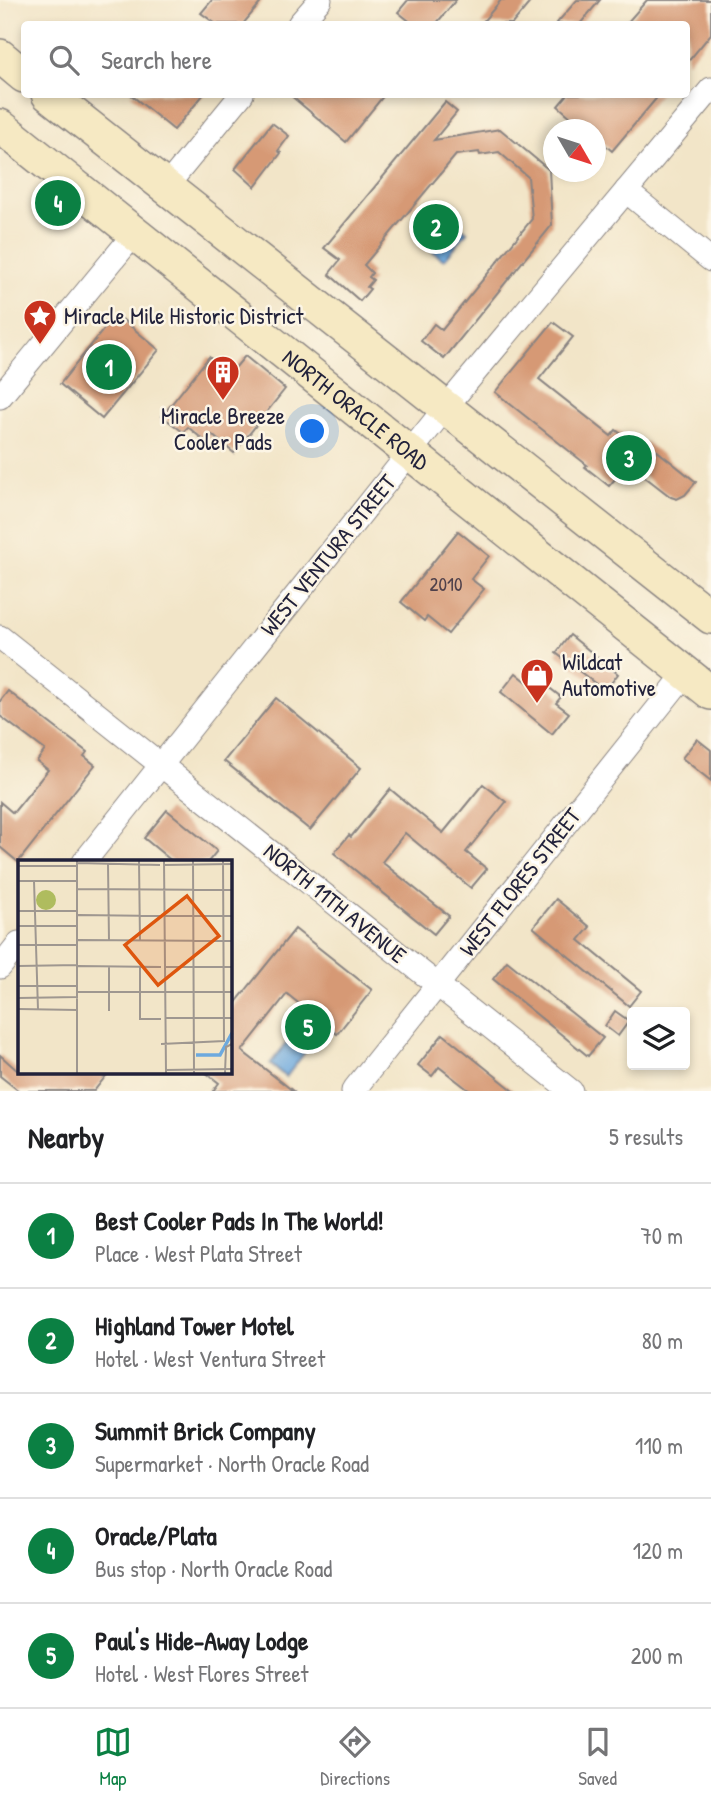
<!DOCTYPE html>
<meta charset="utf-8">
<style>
body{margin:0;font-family:"Patrick Hand",sans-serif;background:#f2f2f2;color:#202124}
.controls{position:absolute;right:21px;bottom:21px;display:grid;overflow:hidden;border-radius:7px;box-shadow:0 4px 10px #0003}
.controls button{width:63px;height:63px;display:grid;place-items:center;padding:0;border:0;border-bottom:2px solid #e0e0e0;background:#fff;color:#202124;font:35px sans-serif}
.compass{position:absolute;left:543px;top:119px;width:63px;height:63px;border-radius:50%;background:#fff;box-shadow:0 4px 10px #0003;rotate:129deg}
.you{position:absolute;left:313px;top:432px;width:24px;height:24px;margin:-18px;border:5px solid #fff;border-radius:50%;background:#1a73e8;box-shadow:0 0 0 10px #1a73e833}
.badge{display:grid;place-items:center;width:46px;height:46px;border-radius:50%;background:#0b8043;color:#fff;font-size:23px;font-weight:700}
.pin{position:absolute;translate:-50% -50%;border:4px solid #fff;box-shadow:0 2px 7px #0006}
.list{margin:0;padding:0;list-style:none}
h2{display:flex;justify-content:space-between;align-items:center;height:91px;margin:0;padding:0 28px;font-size:30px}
h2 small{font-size:23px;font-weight:400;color:#757577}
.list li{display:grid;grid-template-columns:46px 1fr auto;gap:21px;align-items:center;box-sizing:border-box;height:105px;padding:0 28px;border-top:2px solid #e0e0e0}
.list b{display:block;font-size:26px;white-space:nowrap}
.list p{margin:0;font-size:23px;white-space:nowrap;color:#757577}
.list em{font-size:23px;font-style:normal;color:#757577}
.icon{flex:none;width:38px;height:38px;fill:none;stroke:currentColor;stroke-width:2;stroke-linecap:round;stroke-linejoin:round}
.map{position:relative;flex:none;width:711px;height:1091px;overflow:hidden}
.search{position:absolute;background:#fff;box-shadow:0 4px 10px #0003;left:21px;right:21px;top:21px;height:77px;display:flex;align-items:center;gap:18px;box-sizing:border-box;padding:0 24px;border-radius:7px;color:#757577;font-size:26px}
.sheet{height:616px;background:#fff}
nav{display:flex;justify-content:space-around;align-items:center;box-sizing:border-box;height:98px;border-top:2px solid #e0e0e0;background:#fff;font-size:19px;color:#757577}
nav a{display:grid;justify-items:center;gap:4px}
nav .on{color:#0b8043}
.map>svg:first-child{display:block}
.water{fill:#6da9de;stroke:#48668c;stroke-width:2}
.building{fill:#d69975}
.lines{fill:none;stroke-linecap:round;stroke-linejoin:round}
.minor-casing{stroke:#8a8482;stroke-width:25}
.secondary-casing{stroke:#8a8482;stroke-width:36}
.minor{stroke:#fff;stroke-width:23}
.secondary{stroke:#f6e9c3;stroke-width:33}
.labels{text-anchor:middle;stroke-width:5;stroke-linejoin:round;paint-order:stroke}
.number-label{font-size:19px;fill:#4f404a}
.poi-label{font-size:23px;fill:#22223b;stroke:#fcf5e5;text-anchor:start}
.street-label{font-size:23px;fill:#22223b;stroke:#fcf5e5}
.inset-river{fill:none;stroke:#6da9de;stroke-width:3.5}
.inset-road{fill:none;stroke:#9f9790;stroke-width:2}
.view{fill:#de560e;fill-opacity:0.15;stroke:#de560e;stroke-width:3.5}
.inset-edge{fill:none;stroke:#22223b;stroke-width:3.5}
</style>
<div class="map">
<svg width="711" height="1091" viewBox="0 0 711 1091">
<rect width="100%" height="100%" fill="#fcf5e5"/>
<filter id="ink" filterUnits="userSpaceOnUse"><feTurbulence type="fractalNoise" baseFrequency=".0143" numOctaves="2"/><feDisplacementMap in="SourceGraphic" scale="14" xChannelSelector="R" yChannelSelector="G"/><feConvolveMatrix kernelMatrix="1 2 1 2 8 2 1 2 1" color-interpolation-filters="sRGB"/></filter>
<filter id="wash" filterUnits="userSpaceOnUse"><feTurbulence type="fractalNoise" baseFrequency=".00686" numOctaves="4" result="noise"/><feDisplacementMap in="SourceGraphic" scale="28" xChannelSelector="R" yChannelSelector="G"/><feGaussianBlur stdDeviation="1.57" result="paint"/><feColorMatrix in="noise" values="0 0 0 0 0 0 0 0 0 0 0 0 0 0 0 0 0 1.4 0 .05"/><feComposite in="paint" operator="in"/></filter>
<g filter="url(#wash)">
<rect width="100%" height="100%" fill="#f2e5c8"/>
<g class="water">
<path d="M455,223l12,9 -23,28 -12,-9z"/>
<path d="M293,1035l16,12 -23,30 -16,-13z"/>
</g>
<g id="blocks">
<g class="building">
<path d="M212,0h51l-20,24h-27l-15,-11z"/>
<path d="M408,0h48l-20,24h-23l-15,-12z"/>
<path d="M501,0h31l-20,24h-31z"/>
<path d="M577,0h23l-20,24h-24z"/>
<path d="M647,0h64v34l-24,29v-39h-61z"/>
<path d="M130,94h74l-30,36z"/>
<path d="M289,94h96l-39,48z"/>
<path d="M568,94h92l-48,57 -16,-14v-7h-10l-28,-24z"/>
<path d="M445,102l12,10 -23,28 66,-11 49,41 3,55 -108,134 -23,-18 13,-17 8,6 90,-111 -4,-42 -29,-25 -19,3 -1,-3 -23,3 -92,110 8,8 -3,4 4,3 -6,7 3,2 -10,12 -31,-27 11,-14 -16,-12z"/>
<path d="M272,123l17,13 -11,15 3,2 -26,34 -20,-18z"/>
<path d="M116,314l43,36 -57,69 -42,-35z"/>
<path d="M553,322l20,15 -34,42 72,57 5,-6 24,19 6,-7 50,40 -11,13 -8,4 -6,-2 -35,-27 -15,2 -12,14 -24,-19 2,-2 -92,-73z"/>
<path d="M245,356l40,33 -51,64 -22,-18 -6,7 -18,-15 -5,5 -21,-16 47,-59 21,17z"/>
<path d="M458,531l31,25 -18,23 13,10 -36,45 -21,-17 -3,4 -23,-19z"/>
<path d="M570,635l48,39 -13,17 -49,-38z"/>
<path d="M516,673l16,13 6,-7 23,18 -5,6 13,10 -17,21 -51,-42z"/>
<path d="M8,691l79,61 -3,4 11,9 -77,97 -18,-15v-45l13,11 35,-43 -11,-9 8,-11 -45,-34v-15z"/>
<path d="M276,698l85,70 -51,62 -86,-69z"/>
<path d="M697,739l14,11v31l-29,-23z"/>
<path d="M483,784l23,18 -40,50 21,17 -16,19 -66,-55 -23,29 67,54 -15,18 -100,-81 15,-18 2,2 39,-48 53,44z"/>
<path d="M167,810l50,41 -9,11h-35l-29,-24z"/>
<path d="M556,899l34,28 -11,13 62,51 -12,15 -96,-79z"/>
<path d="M295,929l77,61 -35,44 -50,-40 -45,57 51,40h-80l6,-8 -14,-11h24v-61z"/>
<path d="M507,961l96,77 -15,18 -95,-77z"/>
<path d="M615,1011l14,10 -11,15 -13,-10z"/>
<path d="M443,1034l71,57h-44l-31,-24 -7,9 -14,-11z"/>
<path d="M0,1055l19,17h90l-15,19h-75l-19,-15z"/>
</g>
</g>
</g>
<g filter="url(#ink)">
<use href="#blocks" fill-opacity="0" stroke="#8a8482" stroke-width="2"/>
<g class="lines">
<defs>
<g id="minor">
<path d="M299,24l21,-24"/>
<path d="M165,188l77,-94"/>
<path d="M626,191l85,69"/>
<path d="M0,397l135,-164"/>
<path d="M0,637l571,454"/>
<path d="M84,862l362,-455 265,-318"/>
<path d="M0,967l19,-24"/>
<path d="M353,1091l333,-418"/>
</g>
<g id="secondary">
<path d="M0,56l24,20"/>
<path d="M48,94l663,523"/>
<path id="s1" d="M0,126l711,567"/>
</g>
</defs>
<use href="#minor" class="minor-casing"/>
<use href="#secondary" class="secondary-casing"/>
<use href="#minor" class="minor"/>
<use href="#secondary" class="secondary"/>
</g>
</g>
<defs>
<symbol id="sight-pin" viewBox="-11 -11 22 30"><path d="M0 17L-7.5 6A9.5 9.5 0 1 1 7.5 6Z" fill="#c8321e" stroke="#fcf5e5"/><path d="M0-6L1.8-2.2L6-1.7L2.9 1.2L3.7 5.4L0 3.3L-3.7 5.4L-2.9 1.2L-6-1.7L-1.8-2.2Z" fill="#fff"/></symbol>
<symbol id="building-pin" viewBox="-11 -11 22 30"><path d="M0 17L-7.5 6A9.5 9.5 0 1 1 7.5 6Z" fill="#c8321e" stroke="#fcf5e5"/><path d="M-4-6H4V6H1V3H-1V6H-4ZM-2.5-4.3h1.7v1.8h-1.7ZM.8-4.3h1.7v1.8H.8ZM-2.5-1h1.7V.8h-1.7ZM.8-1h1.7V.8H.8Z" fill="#fff"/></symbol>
<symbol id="shop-pin" viewBox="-11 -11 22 30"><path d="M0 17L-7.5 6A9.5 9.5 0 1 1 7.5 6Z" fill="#c8321e" stroke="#fcf5e5"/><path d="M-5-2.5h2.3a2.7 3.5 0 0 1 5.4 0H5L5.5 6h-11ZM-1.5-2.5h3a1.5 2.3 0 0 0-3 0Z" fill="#fff"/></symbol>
</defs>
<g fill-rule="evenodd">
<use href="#sight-pin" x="21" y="297" width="38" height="52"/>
<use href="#building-pin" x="204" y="353" width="38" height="52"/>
<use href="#shop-pin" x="518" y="656" width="38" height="52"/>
</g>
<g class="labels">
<g class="number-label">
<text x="446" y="591">2010</text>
</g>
<g class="poi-label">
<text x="64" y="324">Miracle Mile Historic District</text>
<text x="223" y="424" text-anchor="middle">Miracle Breeze<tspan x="223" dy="26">Cooler Pads</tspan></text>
<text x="562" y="670">Wildcat<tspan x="562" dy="26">Automotive</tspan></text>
</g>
<g class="street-label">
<text dy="8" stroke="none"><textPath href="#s1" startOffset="455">NORTH ORACLE ROAD</textPath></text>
<text transform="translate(328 555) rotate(-51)" y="8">WEST VENTURA STREET</text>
<text transform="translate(520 882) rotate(-52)" y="8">WEST FLORES STREET</text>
<text transform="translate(335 903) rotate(39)" y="8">NORTH 11TH AVENUE</text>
</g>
</g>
<g transform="translate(18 860)">
<rect width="214" height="214" fill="#f2e5c8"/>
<path d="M18 40a10 10 0 1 1 20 0a10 10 0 1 1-20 0Z" fill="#afbc5e"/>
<path class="inset-river" d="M178,195h24l12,-22"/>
<path class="inset-road" d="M59,0v213M121,0l1,81M146,0l2,213M175,0l1,213M59,3l83,2M90,4l1,77M146,5l68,-1M0,6h59M0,21h59M16,21l4,129M59,29l155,1M0,51h60M60,55l82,1M146,56h68M0,66h60M60,80l154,1M0,85h60M0,106l60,-1M60,106l83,1M91,107v44M122,107v52h21M147,107h67M0,126h60M60,132h154M0,138l60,-1M0,149l60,1M147,158h67M143,184l63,-3 -1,-181M147,210l67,-1M207,213l1,-26 6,-3"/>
<path class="view" d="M169,36l32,40 -61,49 -33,-40z"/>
<rect width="214" height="214" class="inset-edge"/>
</g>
</svg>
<div class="controls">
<button><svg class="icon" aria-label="layers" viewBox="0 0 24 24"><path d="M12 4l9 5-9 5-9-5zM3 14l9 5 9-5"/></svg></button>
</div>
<svg class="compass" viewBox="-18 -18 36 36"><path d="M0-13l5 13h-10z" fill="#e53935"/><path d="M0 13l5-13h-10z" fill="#757577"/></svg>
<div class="you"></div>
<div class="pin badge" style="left:109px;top:367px">1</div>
<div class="pin badge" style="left:436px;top:227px">2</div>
<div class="pin badge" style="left:629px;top:458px">3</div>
<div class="pin badge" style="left:58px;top:203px">4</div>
<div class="pin badge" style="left:308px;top:1027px">5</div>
<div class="search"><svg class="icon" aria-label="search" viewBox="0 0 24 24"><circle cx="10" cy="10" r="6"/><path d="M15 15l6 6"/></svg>Search here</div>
</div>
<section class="sheet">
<h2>Nearby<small>5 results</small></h2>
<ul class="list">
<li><span class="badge">1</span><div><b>Best Cooler Pads In The World!</b><p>Place · West Plata Street</p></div><em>70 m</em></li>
<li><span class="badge">2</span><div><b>Highland Tower Motel</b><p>Hotel · West Ventura Street</p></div><em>80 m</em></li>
<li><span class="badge">3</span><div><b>Summit Brick Company</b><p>Supermarket · North Oracle Road</p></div><em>110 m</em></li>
<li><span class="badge">4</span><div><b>Oracle/Plata</b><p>Bus stop · North Oracle Road</p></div><em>120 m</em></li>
<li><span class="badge">5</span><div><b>Paul's Hide-Away Lodge</b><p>Hotel · West Flores Street</p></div><em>200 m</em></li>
</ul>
</section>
<nav>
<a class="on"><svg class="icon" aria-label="map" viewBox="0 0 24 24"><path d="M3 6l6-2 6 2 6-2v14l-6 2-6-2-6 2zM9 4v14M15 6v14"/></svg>Map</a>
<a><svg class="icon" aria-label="directions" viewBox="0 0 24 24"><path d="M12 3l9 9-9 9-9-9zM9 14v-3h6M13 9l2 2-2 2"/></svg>Directions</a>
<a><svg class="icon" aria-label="saved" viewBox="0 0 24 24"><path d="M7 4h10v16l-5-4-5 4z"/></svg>Saved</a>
</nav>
